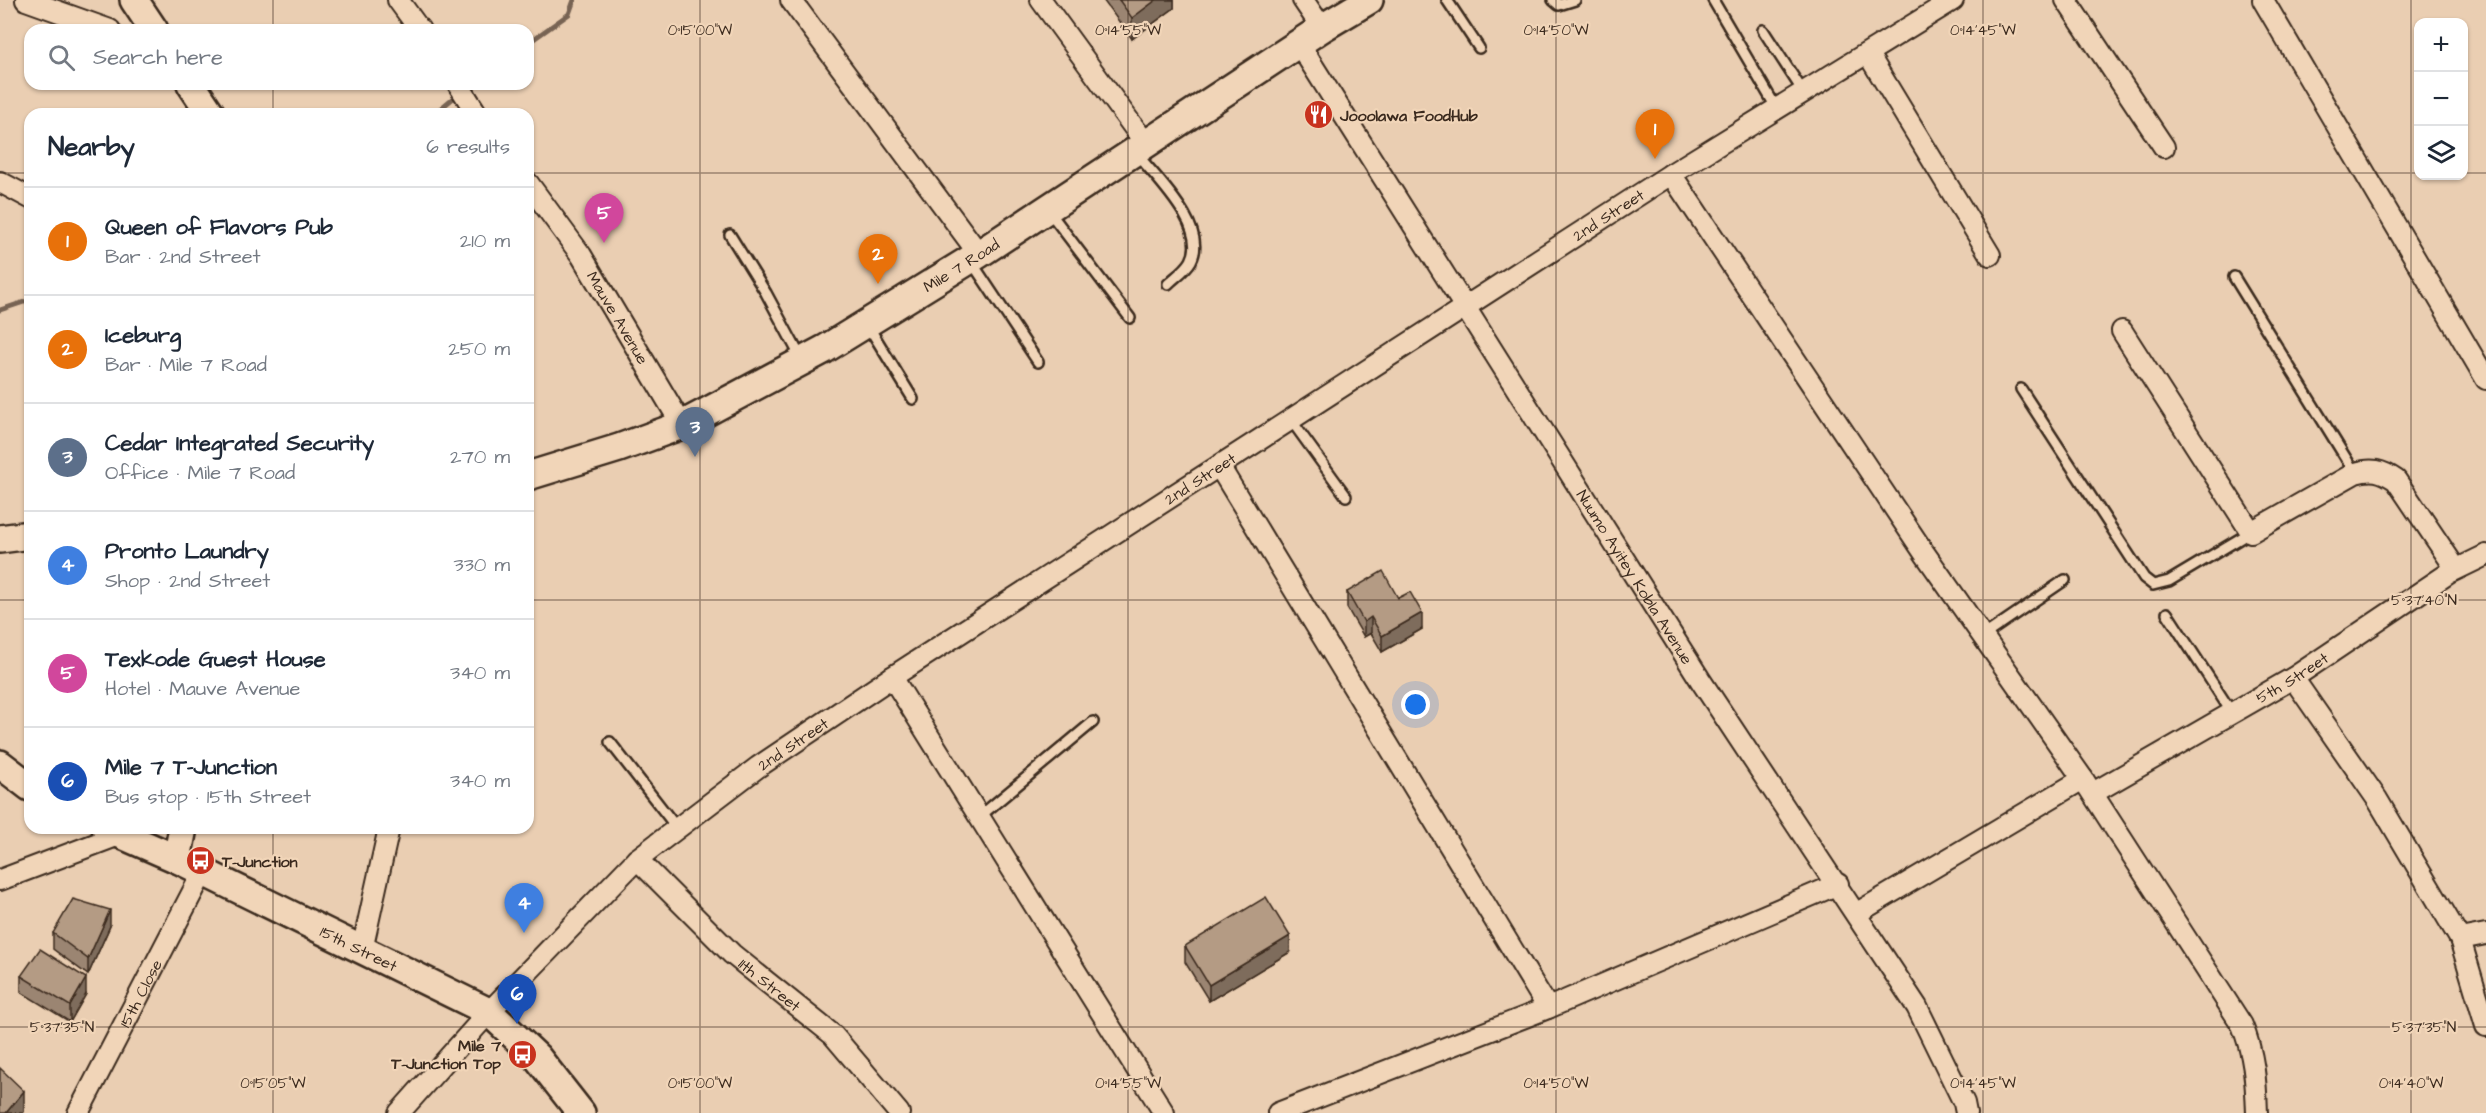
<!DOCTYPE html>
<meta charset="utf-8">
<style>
body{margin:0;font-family:"Architects Daughter",sans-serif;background:#f2f2f3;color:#1f2937}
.controls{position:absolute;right:18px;top:18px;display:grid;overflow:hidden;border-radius:12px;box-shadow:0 2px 4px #0004}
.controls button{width:54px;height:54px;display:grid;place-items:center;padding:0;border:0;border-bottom:2px solid #e0e1e3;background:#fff;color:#1f2937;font:30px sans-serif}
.you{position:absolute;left:1416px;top:705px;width:21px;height:21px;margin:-15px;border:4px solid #fff;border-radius:50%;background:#1a73e8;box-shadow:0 0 0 9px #1a73e833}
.badge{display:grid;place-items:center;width:39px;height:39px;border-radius:50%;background:#c8321e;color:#fff;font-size:20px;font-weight:700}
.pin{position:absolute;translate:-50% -50px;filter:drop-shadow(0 2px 3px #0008)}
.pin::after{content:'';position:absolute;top:32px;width:21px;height:18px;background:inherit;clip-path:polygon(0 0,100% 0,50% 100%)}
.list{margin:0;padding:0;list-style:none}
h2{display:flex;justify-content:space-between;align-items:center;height:78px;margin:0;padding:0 24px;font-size:26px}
h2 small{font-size:20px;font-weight:400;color:#747a83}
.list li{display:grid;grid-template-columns:39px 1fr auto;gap:18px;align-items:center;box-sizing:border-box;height:108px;padding:0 24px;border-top:2px solid #e0e1e3}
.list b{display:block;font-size:22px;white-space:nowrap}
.list p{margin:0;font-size:20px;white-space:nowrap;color:#747a83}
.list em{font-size:20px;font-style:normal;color:#747a83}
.icon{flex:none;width:33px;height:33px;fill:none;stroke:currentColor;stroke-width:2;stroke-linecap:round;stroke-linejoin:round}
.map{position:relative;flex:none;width:2486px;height:1113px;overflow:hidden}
.search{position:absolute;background:#fff;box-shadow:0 2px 4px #0004;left:24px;top:24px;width:510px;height:66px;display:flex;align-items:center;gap:15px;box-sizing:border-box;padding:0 21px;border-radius:18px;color:#747a83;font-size:22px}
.panel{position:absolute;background:#fff;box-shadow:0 2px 4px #0004;left:24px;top:108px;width:510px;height:726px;border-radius:18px}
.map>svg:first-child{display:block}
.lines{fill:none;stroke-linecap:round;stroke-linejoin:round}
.stream{stroke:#776352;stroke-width:5}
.lane-casing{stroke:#3b2a1e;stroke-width:14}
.street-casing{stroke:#3b2a1e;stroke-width:24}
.secondary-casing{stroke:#3b2a1e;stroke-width:32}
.lane{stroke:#f1d5b8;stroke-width:9}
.street{stroke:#f1d5b8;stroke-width:20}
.secondary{stroke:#f1d5b8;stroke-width:27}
.wall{fill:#9b8572;stroke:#3b2a1e;stroke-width:1.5}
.shaded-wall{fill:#7e6c5c;stroke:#3b2a1e;stroke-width:1.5}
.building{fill:#b49b84;stroke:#3b2a1e;stroke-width:1.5}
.ticks{fill:none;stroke:#3b2a1e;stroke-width:1.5;stroke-opacity:0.45}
.labels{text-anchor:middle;stroke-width:4.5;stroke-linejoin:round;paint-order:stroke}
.poi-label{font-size:16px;font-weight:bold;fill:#3b2a1e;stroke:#f1d5b8;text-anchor:start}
.street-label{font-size:16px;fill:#3b2a1e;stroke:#f1d5b8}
.ticks-label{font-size:15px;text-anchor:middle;fill:#3b2a1e;stroke:#f1d5b8;stroke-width:4.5;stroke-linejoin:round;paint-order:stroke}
</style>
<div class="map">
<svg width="2486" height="1113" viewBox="0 0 2486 1113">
<rect width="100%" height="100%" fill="#eaceb2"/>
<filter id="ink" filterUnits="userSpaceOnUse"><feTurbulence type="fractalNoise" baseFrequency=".0167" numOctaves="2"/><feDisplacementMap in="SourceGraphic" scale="12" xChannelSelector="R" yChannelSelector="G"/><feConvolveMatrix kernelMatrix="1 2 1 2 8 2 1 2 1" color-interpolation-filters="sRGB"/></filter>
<g filter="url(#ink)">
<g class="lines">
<g class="stream">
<path d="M528,43l41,-29 5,-14"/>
<path d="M434,114l36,-30"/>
<path d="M0,310l30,-10"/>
</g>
<defs>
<g id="lane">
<path d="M1447,0l32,48"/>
<path d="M1553,0l6,5 16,-5"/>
<path d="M1713,0l64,109"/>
<path d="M1763,30l41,63"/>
<path d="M1137,154c19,24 72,74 54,107 -5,9 -16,16 -23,23"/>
<path d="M1048,210l82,108"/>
<path d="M730,235l36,58 35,65"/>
<path d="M971,261l67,101"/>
<path d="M2234,277l121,196"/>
<path d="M867,324l46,75"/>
<path d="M2021,389l123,189 9,7 16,-4 82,-49"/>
<path d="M1291,420l55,76"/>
<path d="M2167,613l65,100"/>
<path d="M1983,636l82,-56"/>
<path d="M610,742l67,86"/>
<path d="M979,817l114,-95"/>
</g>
<g id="street">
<path d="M26,0l84,30"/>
<path d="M398,0l22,30"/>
<path d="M791,0l188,254"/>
<path d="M1041,0l105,144"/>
<path d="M1303,0l19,28"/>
<path d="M2066,0l98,147"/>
<path d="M2263,0l223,379"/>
<path id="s1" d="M1299,44l402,637 216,326 47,96 2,10"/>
<path d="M1868,54l122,201"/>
<path d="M458,84l19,30"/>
<path d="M1671,174l254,380 158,225 159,246c12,29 14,56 15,88"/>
<path d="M0,182l30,16"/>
<path id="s2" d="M528,183l53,72 101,170"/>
<path d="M2122,331l129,201 104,-59c17,-5 26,-3 41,7l60,89"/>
<path d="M1219,466l329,542"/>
<path d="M892,677l272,436"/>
<path d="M2293,678l84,121 83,140 26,87"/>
<path id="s3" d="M2093,793l200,-115 156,-105 37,-18"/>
<path id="s4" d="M637,859l95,95 101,81 66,78"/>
<path d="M0,880l119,-45"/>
<path d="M1857,913l226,-134"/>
<path d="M2460,939l26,-5"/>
<path d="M362,950l27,-122"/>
<path id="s5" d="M78,1113l125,-241"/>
<path id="s6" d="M399,1113l90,-101 148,-153 121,-92 134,-90 779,-503 282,-174"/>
<path d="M1278,1113l270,-105 290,-124"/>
</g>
<g id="secondary">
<path d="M134,0l20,30"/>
<path d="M191,84l20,30"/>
<path id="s7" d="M528,476l91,-28 63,-23 143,-76 154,-95 343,-226 47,-28"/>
<path d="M0,539l30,-4"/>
<path d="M0,764l30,23"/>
<path id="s8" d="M106,828l71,31 312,153 48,45 44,56"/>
<path d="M177,859l6,-31"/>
</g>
</defs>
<use href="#lane" class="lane-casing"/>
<use href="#street" class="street-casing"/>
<use href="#secondary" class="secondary-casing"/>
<use href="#lane" class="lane"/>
<use href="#street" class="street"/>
<use href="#secondary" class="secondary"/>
</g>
<g class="wall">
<path d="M1103,0h71v8l-42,31z"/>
<path d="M1347,592l51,6 24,31 -40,23 -11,-19 -7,4 -17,-29z"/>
<path d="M110,926l-22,49 -35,-26v-16z"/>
<path d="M1185,946l105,6 -81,49 -24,-39z"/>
<path d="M21,976l65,18 -16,28 -49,-30z"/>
</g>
<g class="shaded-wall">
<path d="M1156,0h18v8l-42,31v-21z"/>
<path d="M1422,613v16l-40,23v-16z"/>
<path d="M1371,617v16l-7,4v-15z"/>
<path d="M110,910v16l-22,49v-16z"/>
<path d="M1290,936v16l-81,49v-16z"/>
<path d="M86,978v16l-16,28v-16z"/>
<path d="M24,1091v21l-1,1h-17z"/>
</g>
<g class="building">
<path d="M1119,0h37l-24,18z"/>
<path d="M1383,571l15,27 12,-6 12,21 -40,23 -11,-19 -7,5 -17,-30z"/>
<path d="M1266,897l24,39 -81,49 -24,-39z"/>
<path d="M73,899l37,11 -22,49 -35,-26z"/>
<path d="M40,949l46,29 -16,28 -49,-30z"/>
<path d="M0,1068l24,23 -18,22h-6z"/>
</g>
</g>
<path class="ticks" d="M273,0v30M700,0v1113M1128,0v1113M1556,0v1113M1983,0v1113M2411,0v1113M273,84v30M0,173h30M528,173h1890M2464,173h22M0,600h30M528,600h1958M273,828v285M0,1027h2486"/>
<defs>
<symbol id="restaurant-disc" viewBox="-11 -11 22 22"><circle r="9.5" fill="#c8321e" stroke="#f1d5b8"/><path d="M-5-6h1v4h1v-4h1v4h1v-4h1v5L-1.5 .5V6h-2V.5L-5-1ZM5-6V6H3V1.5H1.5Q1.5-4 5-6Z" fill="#fff"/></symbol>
<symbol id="bus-disc" viewBox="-11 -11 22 22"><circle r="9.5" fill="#c8321e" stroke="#f1d5b8"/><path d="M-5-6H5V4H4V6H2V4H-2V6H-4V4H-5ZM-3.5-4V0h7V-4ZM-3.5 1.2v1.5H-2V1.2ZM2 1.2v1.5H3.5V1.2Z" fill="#fff"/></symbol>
</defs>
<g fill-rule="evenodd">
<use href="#restaurant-disc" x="1302" y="98" width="33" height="33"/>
<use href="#bus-disc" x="184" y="844" width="33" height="33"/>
<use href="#bus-disc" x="506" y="1038" width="33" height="33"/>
</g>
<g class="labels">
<g class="poi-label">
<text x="1340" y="121">Jooolawa FoodHub</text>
<text x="222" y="867">T-Junction</text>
<text x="501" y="1051" text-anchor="end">Mile 7<tspan x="501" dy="18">T-Junction Top</tspan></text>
</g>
<g class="street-label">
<text dy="6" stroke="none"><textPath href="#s6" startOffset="1514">2nd Street</textPath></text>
<text dy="6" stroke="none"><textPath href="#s7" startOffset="484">Mile 7 Road</textPath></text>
<text dy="6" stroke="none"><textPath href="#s2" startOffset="162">Mauve Avenue</textPath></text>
<text dy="6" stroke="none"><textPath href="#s6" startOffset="1028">2nd Street</textPath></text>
<text dy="6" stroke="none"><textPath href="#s1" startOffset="630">Nuumo Ayitey Kobla Avenue</textPath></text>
<text dy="6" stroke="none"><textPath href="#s3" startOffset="230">5th Street</textPath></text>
<text dy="6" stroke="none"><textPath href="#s6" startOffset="542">2nd Street</textPath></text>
<text dy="6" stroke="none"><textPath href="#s8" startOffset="280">15th Street</textPath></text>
<text dy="6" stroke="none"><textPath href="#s4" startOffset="183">11th Street</textPath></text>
<text dy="6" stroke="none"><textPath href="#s5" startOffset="135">15th Close</textPath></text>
</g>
</g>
<g class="ticks-label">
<text x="700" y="35">0°15'00"W</text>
<text x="1128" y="35">0°14'55"W</text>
<text x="1556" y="35">0°14'50"W</text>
<text x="1983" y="35">0°14'45"W</text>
<text x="2424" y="605">5°37'40"N</text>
<text x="62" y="1032">5°37'35"N</text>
<text x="2424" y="1032">5°37'35"N</text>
<text x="273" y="1088">0°15'05"W</text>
<text x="700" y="1088">0°15'00"W</text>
<text x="1128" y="1088">0°14'55"W</text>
<text x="1556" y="1088">0°14'50"W</text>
<text x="1983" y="1088">0°14'45"W</text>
<text x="2411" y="1088">0°14'40"W</text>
</g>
</svg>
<div class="controls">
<button>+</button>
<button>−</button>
<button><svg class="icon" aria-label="layers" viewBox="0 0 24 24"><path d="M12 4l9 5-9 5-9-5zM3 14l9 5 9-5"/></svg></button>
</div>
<div class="you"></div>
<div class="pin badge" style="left:1655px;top:159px;background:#e8710a">1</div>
<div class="pin badge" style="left:878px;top:284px;background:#e8710a">2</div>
<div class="pin badge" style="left:695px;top:457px;background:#5c6f8a">3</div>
<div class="pin badge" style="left:524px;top:933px;background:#3f7fe0">4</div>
<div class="pin badge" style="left:604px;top:243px;background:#d1479c">5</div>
<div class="pin badge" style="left:517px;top:1024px;background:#1a4fb4">6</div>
<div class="search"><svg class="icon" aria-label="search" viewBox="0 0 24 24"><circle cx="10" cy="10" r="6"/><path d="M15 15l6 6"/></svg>Search here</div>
<section class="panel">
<h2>Nearby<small>6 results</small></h2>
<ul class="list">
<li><span class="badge" style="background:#e8710a">1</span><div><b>Queen of Flavors Pub</b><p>Bar · 2nd Street</p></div><em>210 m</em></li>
<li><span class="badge" style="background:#e8710a">2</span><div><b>Iceburg</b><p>Bar · Mile 7 Road</p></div><em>250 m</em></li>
<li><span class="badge" style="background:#5c6f8a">3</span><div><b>Cedar Integrated Security</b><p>Office · Mile 7 Road</p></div><em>270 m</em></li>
<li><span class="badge" style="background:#3f7fe0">4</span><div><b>Pronto Laundry</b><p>Shop · 2nd Street</p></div><em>330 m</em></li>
<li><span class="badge" style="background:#d1479c">5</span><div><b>Texkode Guest House</b><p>Hotel · Mauve Avenue</p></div><em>340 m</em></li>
<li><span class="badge" style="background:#1a4fb4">6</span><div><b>Mile 7 T-Junction</b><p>Bus stop · 15th Street</p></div><em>340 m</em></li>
</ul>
</section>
</div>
